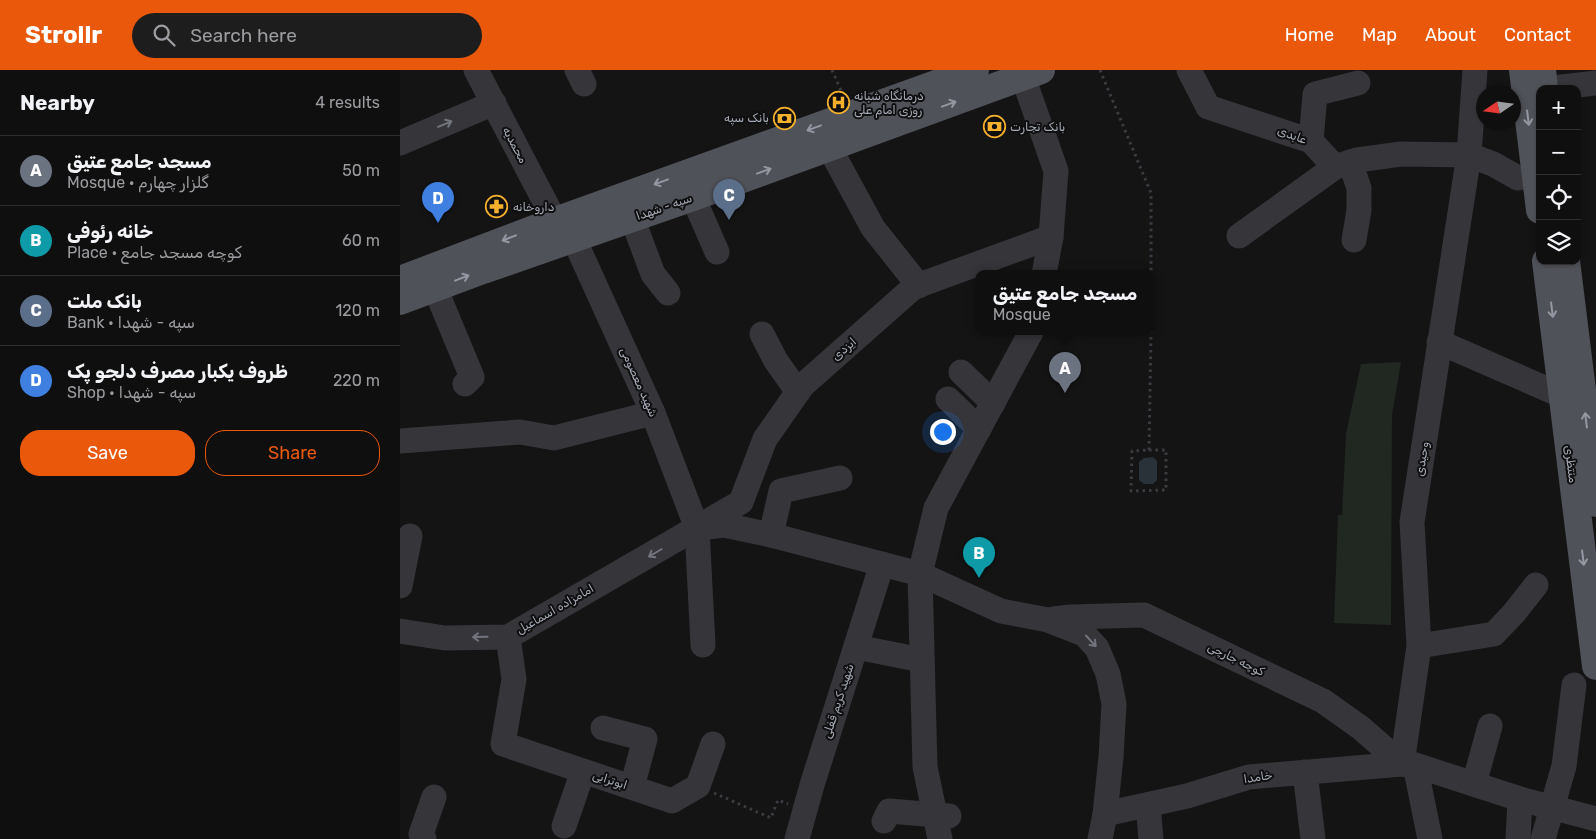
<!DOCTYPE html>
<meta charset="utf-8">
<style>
body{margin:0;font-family:Rubik,Vazirmatn,sans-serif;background:#1d1d1e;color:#f1f3f6}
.controls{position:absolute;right:15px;top:15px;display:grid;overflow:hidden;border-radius:10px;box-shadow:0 1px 4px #0004}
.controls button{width:45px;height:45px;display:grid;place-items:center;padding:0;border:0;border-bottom:1px solid #2f2f30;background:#0f0f10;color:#f1f3f6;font:25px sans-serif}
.compass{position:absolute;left:1076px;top:15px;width:45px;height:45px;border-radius:50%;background:#0f0f10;box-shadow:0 1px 4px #0004;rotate:257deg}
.you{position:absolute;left:542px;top:361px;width:18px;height:18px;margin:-12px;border:4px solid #fff;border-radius:50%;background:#1a73e8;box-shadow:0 0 0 8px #1a73e833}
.badge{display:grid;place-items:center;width:32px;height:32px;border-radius:50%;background:#ea580c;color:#fff;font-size:16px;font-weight:700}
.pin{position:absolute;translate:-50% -41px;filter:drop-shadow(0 1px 2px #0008)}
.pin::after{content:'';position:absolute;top:26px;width:18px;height:15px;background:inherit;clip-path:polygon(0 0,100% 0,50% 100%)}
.popup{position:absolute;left:575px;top:200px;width:180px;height:65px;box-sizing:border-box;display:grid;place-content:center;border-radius:10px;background:#0f0f10;filter:drop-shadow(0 1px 4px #0005);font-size:16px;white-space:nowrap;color:#9b9c9f}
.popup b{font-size:19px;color:#f1f3f6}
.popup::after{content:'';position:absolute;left:50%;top:100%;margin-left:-10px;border:10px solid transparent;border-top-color:#0f0f10}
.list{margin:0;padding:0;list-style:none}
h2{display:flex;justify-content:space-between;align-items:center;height:65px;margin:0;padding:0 20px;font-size:21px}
h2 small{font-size:16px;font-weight:400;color:#9b9c9f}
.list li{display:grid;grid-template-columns:32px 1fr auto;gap:15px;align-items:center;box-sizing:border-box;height:70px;padding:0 20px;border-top:1px solid #2f2f30}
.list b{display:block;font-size:19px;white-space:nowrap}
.list p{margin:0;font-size:16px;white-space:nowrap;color:#9b9c9f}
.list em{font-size:16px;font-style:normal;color:#9b9c9f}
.actions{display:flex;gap:10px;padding:15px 20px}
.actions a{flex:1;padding:11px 0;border:1px solid #ea580c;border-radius:20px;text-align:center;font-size:18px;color:#ea580c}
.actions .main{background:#ea580c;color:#fff}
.icon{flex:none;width:28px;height:28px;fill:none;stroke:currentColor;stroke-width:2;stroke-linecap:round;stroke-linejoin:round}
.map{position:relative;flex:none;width:1196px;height:769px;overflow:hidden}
header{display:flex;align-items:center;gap:30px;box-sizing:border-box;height:70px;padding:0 25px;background:#ea580c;color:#fff}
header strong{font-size:24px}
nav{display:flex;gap:28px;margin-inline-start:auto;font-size:18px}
.search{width:350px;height:45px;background:#1d1d1e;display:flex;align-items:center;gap:12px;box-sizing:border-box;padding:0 18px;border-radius:28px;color:#9b9c9f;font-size:19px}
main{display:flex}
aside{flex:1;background:#0f0f10}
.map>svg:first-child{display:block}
.green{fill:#202821}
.water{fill:#2a3239}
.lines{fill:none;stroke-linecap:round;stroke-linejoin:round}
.path{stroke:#3a3c41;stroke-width:3;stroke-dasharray:2.5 4;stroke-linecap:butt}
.minor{stroke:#35353a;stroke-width:25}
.major{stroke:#505259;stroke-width:28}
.oneway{stroke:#9498a3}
.oneway2{stroke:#73757e}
.labels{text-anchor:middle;stroke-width:4;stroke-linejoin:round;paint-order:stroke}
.poi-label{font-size:12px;fill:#a5aab6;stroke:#0f0f10;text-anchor:start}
.street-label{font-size:12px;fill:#a5aab6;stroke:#0f0f10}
</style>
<header>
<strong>Strollr</strong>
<div class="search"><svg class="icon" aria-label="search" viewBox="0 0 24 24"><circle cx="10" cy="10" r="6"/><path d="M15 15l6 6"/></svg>Search here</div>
<nav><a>Home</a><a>Map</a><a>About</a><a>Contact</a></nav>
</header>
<main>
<aside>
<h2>Nearby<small>4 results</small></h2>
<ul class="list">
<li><span class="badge" style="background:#6b7280">A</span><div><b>مسجد جامع عتیق</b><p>Mosque · گلزار چهارم</p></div><em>50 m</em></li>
<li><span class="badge" style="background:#0f9aa8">B</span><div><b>خانه رئوفی</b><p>Place · کوچه مسجد جامع</p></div><em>60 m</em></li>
<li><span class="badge" style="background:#5c6f8a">C</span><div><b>بانک ملت</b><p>Bank · سپه - شهدا</p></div><em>120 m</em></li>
<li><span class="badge" style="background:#3f7fe0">D</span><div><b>ظروف یکبار مصرف دلجو پک</b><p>Shop · سپه - شهدا</p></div><em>220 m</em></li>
</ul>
<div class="actions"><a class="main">Save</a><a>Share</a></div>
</aside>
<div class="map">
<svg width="1196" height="769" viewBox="0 0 1196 769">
<rect width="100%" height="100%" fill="#141415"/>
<path class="green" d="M1001,292l-9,53 -1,210 -57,-2 4,-108h4l4,-81 15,-70z"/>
<path class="water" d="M753,387l4,4v19l-4,4h-9l-5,-4v-18l5,-4z"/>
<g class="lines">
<g class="path">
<path d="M432,0l11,25"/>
<path d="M700,0l51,123v81"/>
<path d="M749,380h17v40l-35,1 1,-40z"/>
<path d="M749,380l2,-118"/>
<path d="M314,723l57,25 7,-18 10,4"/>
</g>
<g class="minor">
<path d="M76,0l79,151"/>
<path d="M177,0l7,14"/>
<path d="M789,0l19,37 103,34 24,26 22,-7 44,-6 68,1 24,9 25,14"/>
<path d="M623,7l33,94 -5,66 -7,37"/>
<path d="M1145,19l51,-6"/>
<path d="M911,71l4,-47 43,-11"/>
<path d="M0,73l94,-40"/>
<path d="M429,77l44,81 46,58"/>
<path d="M950,92l9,26v22l-5,30"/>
<path d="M293,127l24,55"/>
<path d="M232,148l21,56 15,19"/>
<path d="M839,166l96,-69"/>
<path d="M174,169l79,174 44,115 6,117"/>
<path d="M35,218l37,89 -7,7"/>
<path d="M362,264l14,27 22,31"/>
<path d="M1039,272l124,54"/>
<path d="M561,302l32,31"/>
<path d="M548,329l31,30"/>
<path d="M0,371l120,-9 34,6 99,-25"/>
<path d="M299,458l25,-3 47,10 149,39 81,37 47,9 36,14 13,14 11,26 6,30 -3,53 -6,57 -5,25"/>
<path d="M371,465l10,-44 59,-13"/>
<path d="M0,516l10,-50"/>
<path d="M654,549l16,-2 74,-2 179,86 38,27 41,36"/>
<path d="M0,561l45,7 63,-1 233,-135 24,-63 37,-53 112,-99 137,-50"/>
<path d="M108,567l6,42 -11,65 169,57 26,-15 15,-42"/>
<path d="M1019,576l75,-12 20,-21 22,-28"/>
<path d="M456,577l66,13"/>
<path d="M203,658l42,11 -13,48"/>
<path d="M1002,694l17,-118 -7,-124 57,-367 6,-85"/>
<path d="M1015,695l15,74"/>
<path d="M905,702l8,67"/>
<path d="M1074,714l16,-58"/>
<path d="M748,735l3,34"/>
<path d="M705,744l82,-18 62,-19 153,-13 13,1 105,34 76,20"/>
<path d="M484,751l5,-10 60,5"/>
<path d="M164,756l19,-55"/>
<path d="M24,769l-3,-5 13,-37"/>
<path d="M397,769l15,-54 70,-221"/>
<path d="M540,769l-15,-72 -5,-193 16,-66 95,-176"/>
<path d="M1118,769l2,-40"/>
<path d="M1143,769l21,-73 10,-81"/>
</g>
<g class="major">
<path d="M1123,0l17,140"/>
<path d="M1142,0l2,19"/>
<path d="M1146,191l50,405"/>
<path d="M1166,191l30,242"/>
<path d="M0,210l155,-59 420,-151"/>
<path d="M0,231l83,-31 210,-73 348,-127"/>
</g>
</g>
<defs><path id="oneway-shaft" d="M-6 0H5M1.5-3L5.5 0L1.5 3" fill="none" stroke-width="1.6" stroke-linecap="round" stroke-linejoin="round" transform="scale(1.25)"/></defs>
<g class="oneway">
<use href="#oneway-shaft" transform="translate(549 34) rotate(-20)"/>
<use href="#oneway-shaft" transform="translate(1128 48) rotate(83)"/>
<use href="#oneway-shaft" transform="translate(414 58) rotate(160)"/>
<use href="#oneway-shaft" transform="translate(364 101) rotate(-20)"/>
<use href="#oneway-shaft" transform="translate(261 112) rotate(160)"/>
<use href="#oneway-shaft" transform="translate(109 168) rotate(159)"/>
<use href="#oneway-shaft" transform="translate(62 208) rotate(-21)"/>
<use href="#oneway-shaft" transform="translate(1152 240) rotate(83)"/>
<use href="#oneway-shaft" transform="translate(1186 350) rotate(-97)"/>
<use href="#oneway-shaft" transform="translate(1183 488) rotate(83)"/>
</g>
<g class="oneway2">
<use href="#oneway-shaft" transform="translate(45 54) rotate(-23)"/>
<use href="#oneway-shaft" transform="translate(255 483) rotate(150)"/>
<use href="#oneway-shaft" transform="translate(80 567) rotate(179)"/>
<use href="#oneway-shaft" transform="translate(691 571) rotate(47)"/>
</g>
<defs>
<symbol id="hospital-ring" viewBox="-11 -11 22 22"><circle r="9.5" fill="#0f0f10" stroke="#f5b12c" stroke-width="1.5"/><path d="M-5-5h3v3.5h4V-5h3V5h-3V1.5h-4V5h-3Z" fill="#f5b12c"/></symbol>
<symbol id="bank-ring" viewBox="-11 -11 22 22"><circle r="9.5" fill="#0f0f10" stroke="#f5b12c" stroke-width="1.5"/><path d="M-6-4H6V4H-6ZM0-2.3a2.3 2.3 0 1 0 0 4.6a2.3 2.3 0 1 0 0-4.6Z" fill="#f5b12c"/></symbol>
<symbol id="pharmacy-ring" viewBox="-11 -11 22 22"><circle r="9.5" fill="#0f0f10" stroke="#f5b12c" stroke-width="1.5"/><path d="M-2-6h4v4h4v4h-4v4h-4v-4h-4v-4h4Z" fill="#f5b12c"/></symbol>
</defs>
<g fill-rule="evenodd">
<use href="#hospital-ring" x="426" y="20" width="25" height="25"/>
<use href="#bank-ring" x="372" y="36" width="25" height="25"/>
<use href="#bank-ring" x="582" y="44" width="25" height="25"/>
<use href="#pharmacy-ring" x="84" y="124" width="25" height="25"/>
</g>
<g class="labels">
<g class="poi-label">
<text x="454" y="30">درمانگاه شبانه<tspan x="454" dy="14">روزی امام علی</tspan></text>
<text x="369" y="52" text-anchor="end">بانک سپه</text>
<text x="610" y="61">بانک تجارت</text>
<text x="113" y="141">داروخانه</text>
</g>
<g class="street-label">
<text transform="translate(892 65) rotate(20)" y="4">عابدی</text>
<text transform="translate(115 75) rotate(62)" y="4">محمدیه</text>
<text transform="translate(264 137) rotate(-19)" y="4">سپه - شهدا</text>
<text transform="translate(444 279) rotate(-41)" y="4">ایزدی</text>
<text transform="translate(239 312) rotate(66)" y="4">شهید معصومی</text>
<text transform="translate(1022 389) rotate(-81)" y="4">وحیدی</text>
<text transform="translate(1171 394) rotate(83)" y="4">منتظری</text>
<text transform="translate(155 539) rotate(-30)" y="4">امامزاده اسماعیل</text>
<text transform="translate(836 589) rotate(26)" y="4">کوچه جارچی</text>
<text transform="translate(438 631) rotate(-72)" y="4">شهید کریم قفلی</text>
<text transform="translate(858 707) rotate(-9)" y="4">خامدا</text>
<text transform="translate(210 710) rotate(18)" y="4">ابوترابی</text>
</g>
</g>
</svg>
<div class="controls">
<button>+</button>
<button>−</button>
<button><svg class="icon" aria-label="locate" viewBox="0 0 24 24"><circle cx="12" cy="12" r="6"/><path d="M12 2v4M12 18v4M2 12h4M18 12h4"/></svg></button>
<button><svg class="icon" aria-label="layers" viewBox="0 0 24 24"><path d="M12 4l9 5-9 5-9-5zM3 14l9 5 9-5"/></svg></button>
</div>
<svg class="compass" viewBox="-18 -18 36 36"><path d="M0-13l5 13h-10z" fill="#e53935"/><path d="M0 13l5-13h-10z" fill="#9b9c9f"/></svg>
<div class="you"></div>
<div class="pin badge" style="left:665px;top:323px;background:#6b7280">A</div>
<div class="popup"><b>مسجد جامع عتیق</b>Mosque</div>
<div class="pin badge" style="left:579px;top:508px;background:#0f9aa8">B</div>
<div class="pin badge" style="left:329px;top:150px;background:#5c6f8a">C</div>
<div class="pin badge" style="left:38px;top:153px;background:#3f7fe0">D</div>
</div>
</main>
